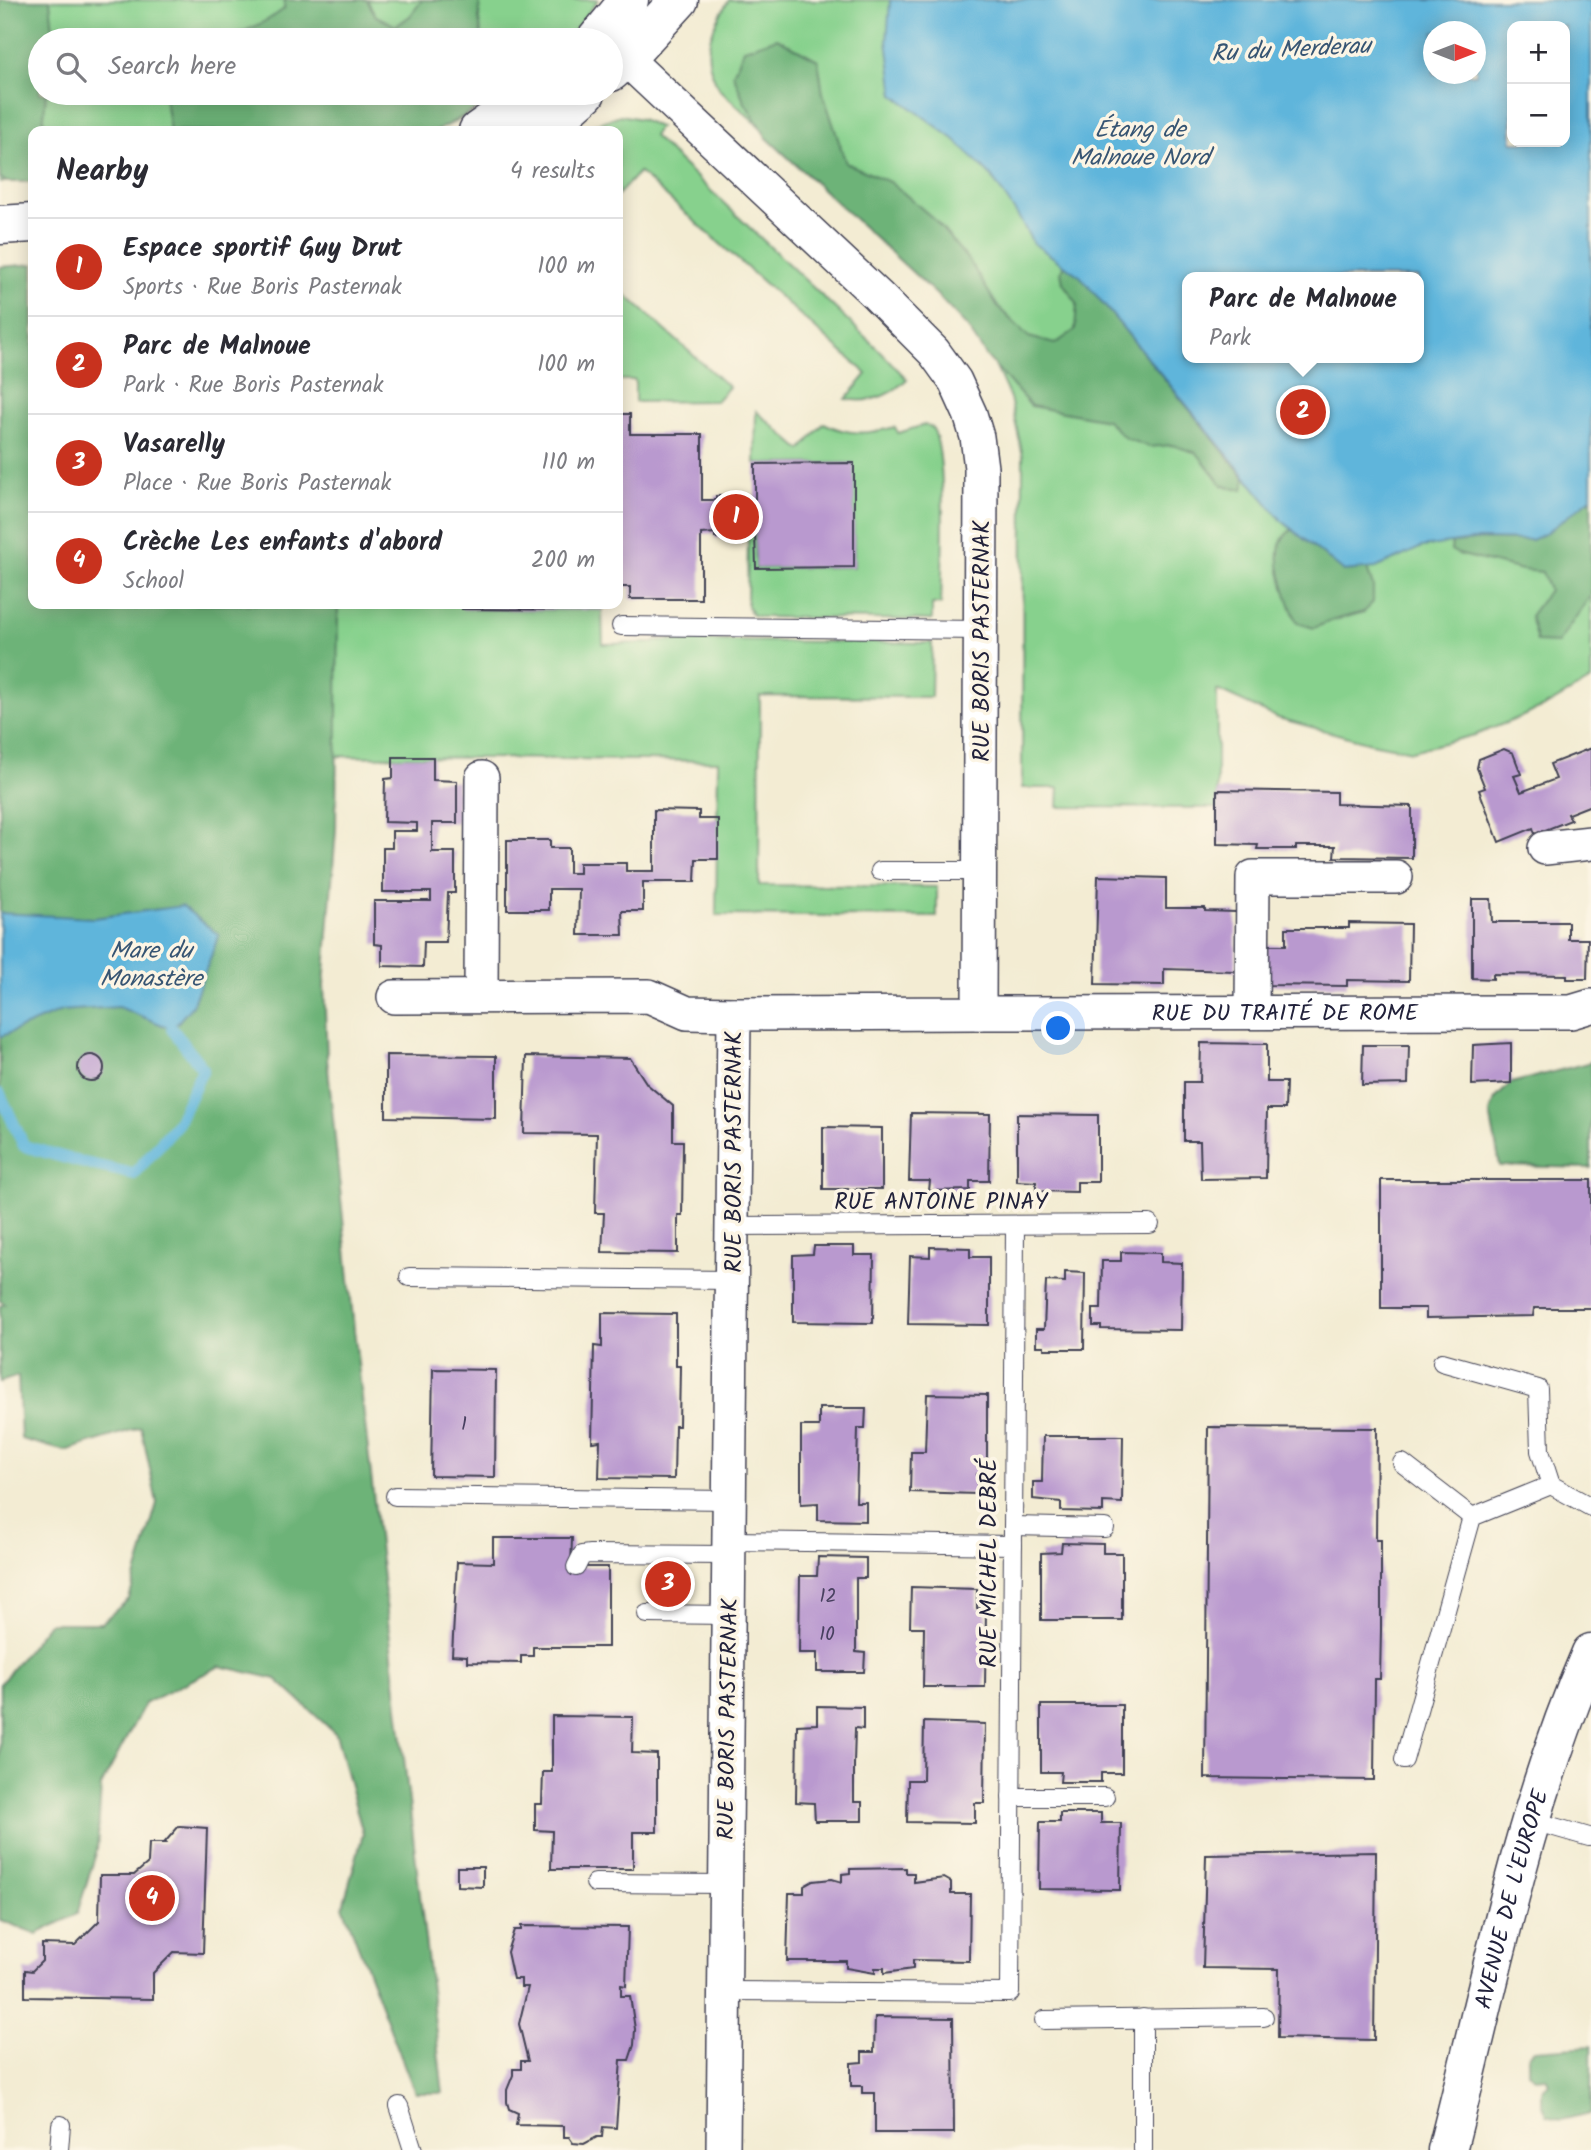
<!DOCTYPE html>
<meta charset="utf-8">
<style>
body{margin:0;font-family:Kalam,sans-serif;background:#f2f2f3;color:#2b2b33}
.controls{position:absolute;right:21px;top:21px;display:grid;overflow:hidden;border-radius:14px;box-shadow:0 4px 18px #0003}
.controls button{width:63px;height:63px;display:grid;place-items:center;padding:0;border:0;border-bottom:2px solid #e1e1e2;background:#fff;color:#2b2b33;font:35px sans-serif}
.compass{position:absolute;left:1423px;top:21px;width:63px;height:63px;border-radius:50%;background:#fff;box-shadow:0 4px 18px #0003;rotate:90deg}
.you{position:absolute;left:1059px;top:1029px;width:24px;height:24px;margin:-18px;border:5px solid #fff;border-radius:50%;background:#1a73e8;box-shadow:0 0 0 10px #1a73e833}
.badge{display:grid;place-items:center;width:46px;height:46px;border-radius:50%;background:#c8321e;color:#fff;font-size:23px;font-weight:700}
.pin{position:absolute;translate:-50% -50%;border:4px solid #fff;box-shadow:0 2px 7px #0006}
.popup{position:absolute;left:1182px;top:272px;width:242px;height:91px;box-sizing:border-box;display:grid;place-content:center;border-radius:14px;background:#fff;filter:drop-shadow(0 2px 5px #0005);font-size:23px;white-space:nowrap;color:#7c7c81}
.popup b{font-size:26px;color:#2b2b33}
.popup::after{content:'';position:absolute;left:50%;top:100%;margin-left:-14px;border:14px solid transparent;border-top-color:#fff}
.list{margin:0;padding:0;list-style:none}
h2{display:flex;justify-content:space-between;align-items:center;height:91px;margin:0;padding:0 28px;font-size:30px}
h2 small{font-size:23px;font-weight:400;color:#7c7c81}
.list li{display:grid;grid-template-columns:46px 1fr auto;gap:21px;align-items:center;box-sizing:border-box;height:98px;padding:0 28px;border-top:2px solid #e1e1e2}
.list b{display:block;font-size:26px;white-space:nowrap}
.list p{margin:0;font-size:23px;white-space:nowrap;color:#7c7c81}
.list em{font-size:23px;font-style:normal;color:#7c7c81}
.icon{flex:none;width:38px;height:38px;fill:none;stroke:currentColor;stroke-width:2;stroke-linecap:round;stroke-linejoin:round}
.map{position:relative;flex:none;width:1591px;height:2150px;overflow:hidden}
.search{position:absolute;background:#fff;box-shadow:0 4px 18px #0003;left:28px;top:28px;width:595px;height:77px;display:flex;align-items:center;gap:18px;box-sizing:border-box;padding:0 24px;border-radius:38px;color:#7c7c81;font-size:26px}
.panel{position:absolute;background:#fff;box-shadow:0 4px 18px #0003;left:28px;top:126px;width:595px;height:483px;border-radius:14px}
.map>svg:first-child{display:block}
.green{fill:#87d18d;stroke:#547a64;stroke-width:2;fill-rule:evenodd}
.forest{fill:#6db378;stroke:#486a5a;stroke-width:2}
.water{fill:#5fb5db;stroke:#406c8b;stroke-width:2;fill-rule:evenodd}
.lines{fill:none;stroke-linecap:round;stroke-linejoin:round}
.stream{stroke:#5fb5db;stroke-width:12}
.building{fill:#b999cf}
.service-casing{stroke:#414052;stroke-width:20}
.minor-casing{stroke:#414052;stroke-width:36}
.tertiary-casing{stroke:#414052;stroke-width:41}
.secondary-casing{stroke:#414052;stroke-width:41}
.service{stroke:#fff;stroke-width:18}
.minor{stroke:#fff;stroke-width:33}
.tertiary{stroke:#fff;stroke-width:38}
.secondary{stroke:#fff;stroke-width:38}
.labels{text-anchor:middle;stroke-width:7;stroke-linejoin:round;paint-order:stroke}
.number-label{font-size:19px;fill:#484060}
.street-label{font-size:23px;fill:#22223b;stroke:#fcf5e5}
.water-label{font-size:24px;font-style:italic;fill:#375573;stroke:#fcf5e5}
</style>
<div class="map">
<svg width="1591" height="2150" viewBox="0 0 1591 2150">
<rect width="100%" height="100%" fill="#fcf5e5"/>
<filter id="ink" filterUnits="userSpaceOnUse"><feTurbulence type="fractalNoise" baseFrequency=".0143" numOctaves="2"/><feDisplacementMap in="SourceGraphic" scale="14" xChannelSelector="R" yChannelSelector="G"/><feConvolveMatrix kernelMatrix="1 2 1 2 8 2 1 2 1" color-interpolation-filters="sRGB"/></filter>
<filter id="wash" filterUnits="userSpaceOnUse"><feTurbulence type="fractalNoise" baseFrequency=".00686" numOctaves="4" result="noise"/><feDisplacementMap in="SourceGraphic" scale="28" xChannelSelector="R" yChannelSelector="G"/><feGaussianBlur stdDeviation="1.57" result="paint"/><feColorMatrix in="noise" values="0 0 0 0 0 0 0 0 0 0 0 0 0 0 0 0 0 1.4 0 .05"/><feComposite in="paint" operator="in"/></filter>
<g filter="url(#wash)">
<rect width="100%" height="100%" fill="#f3ecd3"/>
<g class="green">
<path d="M0,0h598l-31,40h-527v53h463l-44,27 -23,11h-403v51h-33z"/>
<path d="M729,0h862v680l-47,27 -33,14 -36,14 -63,16 -41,-8 -93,-25 -61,-28v118l-159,-1 1,-19h-37l1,-332 -13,-58 -17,-37 -19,-28 -52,-57 -202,-186c-21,-35 -11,-58 9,-90zM1512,26h53v116h-53zM1434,32h42v42h-42zM1188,277h230v81h-230z"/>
<path d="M620,115l21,4 18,8 -6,9 224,212 30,31c-17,17 -37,25 -61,20l21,-25 -228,-202 -21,23v-64h-40z"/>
<path d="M618,288l111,99 -13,14 -81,1v-22h-17z"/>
<path d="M756,411l45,39 23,-27c24,13 45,11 71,4l3,6 26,-8 8,2c16,24 10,144 9,177h-9v16l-171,-3 -9,-2 -5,-10 1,-72h7l1,35 98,-1 -1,-104 -98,1z"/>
<path d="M315,604h147l1,5 139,1 1,34 52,-1 1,-3 276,3 -1,54 -171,-1 -1,189 178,2v30l-221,-2 2,-154 -397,-5z"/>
</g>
<g class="forest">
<path d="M0,0h50l4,40h-14v53h6l-3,35 3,3h-13v51h-27l-6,-5z"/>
<path d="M285,0h82l9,16 20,10 14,-10 12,-16h58l-1,19 3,21h-265c25,-7 45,-15 67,-31z"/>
<path d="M777,38l41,22 5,33 23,70 46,20 43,37 35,42 28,45 31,30 26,7 20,-14 2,-27 -14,-20 -2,-12 4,-6 16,11 164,202 -2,12 -21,-5 -25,-32 -25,-8 -23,2 -24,-9 -18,-18 -76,-14 -44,-49 -20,-30 -31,-33 -169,-156 -22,-35 -12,-29 11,-25z"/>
<path d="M164,93h327l-1,8 -54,30h-266z"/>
<path d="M33,264v340h305l-2,225 -12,156 3,73 27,271 89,764h-28l-72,-187 20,-72 -27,-100 -60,-55 -56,-13 -75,37 -44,83 -4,64 -20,64 -40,20 -37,-14v-236l49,-61h52l28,-24 28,-96 -16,-76 -76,24 -44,-12 -3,-63 -18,6v-76l5,-2 -5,-3v-1034z"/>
<path d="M1591,498v97l-33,48 -21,-1 -7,-26 19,-26 -7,-18 -20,-2 -64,-16 -7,-4 1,-7 28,-4 51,1z"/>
<path d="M1298,527l69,42 6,17v16l-9,10 -33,9 -17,7 -17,-5c-9,-25 -37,-83 1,-96z"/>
<path d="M1591,1062v106l-91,-2 -10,-53 5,-14 16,-16z"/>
<path d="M1591,2046v67l-30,7 -14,-4 -5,-13v-12l7,-8 -3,-6 -11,1 -7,-5v-17l6,-6z"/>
</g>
<g class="water">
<path d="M890,0h701v498l-46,36 -14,6 -51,-1 -58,8 -46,21 -33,3 -61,-50 -201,-244 -48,-34 -15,-27 -27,-40 -36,-36 -61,-45 -7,-54zM1512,26h53v116h-53zM1434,32h42v42h-42zM1188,277h230v81h-230z"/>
<path d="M182,906l37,29 -27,71 -20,23 -53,-22 -58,4 -61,26v-124l94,5z"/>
</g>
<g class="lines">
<path class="stream" d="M0,1094l24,52 56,16 54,12 43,-50 26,-55 -31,-40"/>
</g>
<g id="blocks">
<g class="building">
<path d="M618,414h12v20h72v66h14v-4h26v4l13,-1v-35l99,-1v104l-98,1 -1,-35h-15v5h-25v-5l-14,1v65h-71v-12h-12z"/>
<path d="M462,604h141l-1,6 -140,-1z"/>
<path d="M1591,748v57l-23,9 3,6 -36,14 -2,-6 -34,14 -20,-52 6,-2 -8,-20 2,-9 25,-10 9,4 8,21 -7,2 7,16 35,-13 -6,-15z"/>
<path d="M393,757h40v23l24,1v42h-25v29h23v41h-7l-2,49h-22l-1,25 -41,-1v-21l-8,-1v-43h57v-9h-48v-44h9v-17h25v-8l-33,-1 1,-43 8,-1z"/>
<path d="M1217,790l119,2v12l76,2v52l-78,-1 1,-11h-39v3h-39l1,-4 -41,-1z"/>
<path d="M654,810l45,1v8h19v40h-22l-1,23h-52v29h-21l1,24h-45l1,-46h-30v21h-42v-70h43v8h19v25h10v-10h47v8h28z"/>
<path d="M1098,876l68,2v30h39v3l31,1v59l-72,-2v16l-69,-1z"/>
<path d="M1472,899h19l1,23h76v17h20l-1,40h-20v-4l-74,-1v5l-21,-1z"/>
<path d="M1349,923l61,1 -1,57 -62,-1v6l-80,-1v-40h19v-17h63z"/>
<path d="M1201,1043l66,1v38h19l-1,27h-18l-1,69 -65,1 -1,-38h-16v-59h16z"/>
<path d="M1511,1043v40l-39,2 1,-40z"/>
<path d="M1363,1045h46l-1,39 -46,1z"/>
<path d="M386,1055l110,1v63l-110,-2z"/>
<circle cx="91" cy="1068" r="13"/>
<path d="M526,1056l104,2 17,26 26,22v35h10l-1,74h-4v38l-76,-1 2,-39h-9l2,-79 -73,-1z"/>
<path d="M911,1113l79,1 -1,67h-19v9l-41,1 1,-10h-21z"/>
<path d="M1017,1114l81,1v67h-21v10l-41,-1v-9l-19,-1z"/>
<path d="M823,1127l59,1v61h-59z"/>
<path d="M1381,1180h210v128h-57l-1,8 -107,2v-10h-45z"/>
<path d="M814,1246h40v9h20l-1,68 -80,-1v-67l20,-1z"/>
<path d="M930,1247l40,1v9h19v68l-81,-1 2,-68 20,1z"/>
<path d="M1121,1252l40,1v9l21,1 -1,67 -80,-1v-3h-8v-17h8l1,-48h19z"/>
<path d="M1065,1272l20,1 -1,76h-40v-3h-8v-17h8l2,-48 19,1z"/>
<path d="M602,1313l74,1v52h4l-1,60h-4l-1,53 -75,-1 1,-37 -8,1 2,-96 8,1z"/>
<path d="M433,1369l63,1 -1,107 -64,-1z"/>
<path d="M927,1394l60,1v79h-10v20l-67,-2 1,-40h14z"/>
<path d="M819,1408h47l-1,20h-7l-2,74h10v19l-48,-1v-17l-17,1v-78h18z"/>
<path d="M1208,1427l169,1 -1,112h5v89l-1,50h-5l-1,101 -169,-2z"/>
<path d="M1043,1436h80l-1,67 -19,-1v10l-42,-1v-9l-28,-3v-17h9z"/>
<path d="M493,1538h79l-1,29h37v80h-75v9h-12v7l-54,-1v-6l-15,-1 5,-93 36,1z"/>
<path d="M1062,1543l41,1v9h19v67h-81v-67l20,-1z"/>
<path d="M818,1557l48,1v20h-10v74l9,1 -1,19h-47v-19h-18l1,-77h17z"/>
<path d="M660,1570h16l-1,29h-14z"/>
<path d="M911,1587l66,2v19l9,1 -1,78h-62l1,-60h-14z"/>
<path d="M1041,1705h81v68h-21v9h-41l1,-10h-20z"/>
<path d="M817,1706l46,1v22l-8,-1 -1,36v38h8v19h-47l-1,-18 -18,-1 1,-77 20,-1z"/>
<path d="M552,1716l81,1 -1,36 25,1v78h-24v37h-82l1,-38 -17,-1v-26h7l1,-32h9z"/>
<path d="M924,1722l61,2 -1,79h-9v20l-68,-1 1,-42h15z"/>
<path d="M1060,1813h41v10h20l-1,67 -81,-1 1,-67h20z"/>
<path d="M179,1826l28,2 -4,125 -29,-1 -21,21v26l-128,-2v-27l7,1 10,-10v-17l33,1 24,-24 1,-46h34l14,-12 1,-20h17l-1,-1z"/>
<path d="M1376,1852l-2,188 -96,-2 1,-69 -76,-1 3,-113z"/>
<path d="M457,1867h26v20l-26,-1z"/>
<path d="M906,1868v5h8v9l30,-4 7,4v12h19l-1,67 -56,-1v9l-29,4v-5h-9v5l-29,-5v-7h-59l2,-68h15v-7l9,-5 19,-2 10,3v-8l8,-1v-4z"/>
<path d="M521,1926l107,1 -2,59 -5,-1v11h9l5,33 -1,16 -5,15h-8l-5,68 -13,-1 -1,10h-5l-13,7 -11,-1 -4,-6h-5v-11l-48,-1 2,-12 -9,-4 -2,-7v-12l6,-15v-6h8v-8h7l-9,-37 9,-37h-7v-8h-8l-6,-27 7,-22h7z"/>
<path d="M875,2017l78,1 1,115h-79v-40h-13v-7h-11v-23l11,-1v-10h12z"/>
</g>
</g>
</g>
<g filter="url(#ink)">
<use href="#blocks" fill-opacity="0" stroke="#414052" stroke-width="2"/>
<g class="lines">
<defs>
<g id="service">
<path d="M621,626l361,4"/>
<path d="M880,871h99"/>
<path d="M733,1226l417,-2"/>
<path d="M409,1277l323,3"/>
<path d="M1442,1362l96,27 2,62 11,34 40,22"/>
<path d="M1402,1463l70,54"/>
<path d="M395,1496l335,4"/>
<path d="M1013,1526l92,2"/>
<path d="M729,1541l284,4"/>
<path d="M576,1567l6,-12 8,-1 139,1"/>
<path d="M647,1614l81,1"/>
<path d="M1404,1760l68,-243 79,-32"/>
<path d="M1011,1797h94"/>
<path d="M1530,1820l59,17"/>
<path d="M595,1883l130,1"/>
<path d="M724,1991l286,2 5,-768"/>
<path d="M1143,2018v132"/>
<path d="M1044,2020l220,-3"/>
<path d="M399,2106l14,44"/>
<path d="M59,2150l2,-25"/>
</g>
<g id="minor">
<path d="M611,45l266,250 57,57 21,29 15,33 7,23 4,31 -2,545 -245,1 -11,1136"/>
<path d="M1545,848l46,-5"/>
<path d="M481,996l1,-218"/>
<path d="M394,997l255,-1 38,17 47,1"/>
<path d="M1252,1011l1,-134h143"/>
<path id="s1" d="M979,1013l592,-1 20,-6"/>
</g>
<g id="tertiary">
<path d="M596,40l33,-40"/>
<path d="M611,72l15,-14 53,-58"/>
<path d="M478,131l53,-38"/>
<path d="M530,131l39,-23 17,-15"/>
<path d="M0,225l33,-2"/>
</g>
<g id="secondary">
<path id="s2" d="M1447,2150c44,-169 74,-336 144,-497"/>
</g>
</defs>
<use href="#service" class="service-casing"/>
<use href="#minor" class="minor-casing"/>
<use href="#tertiary" class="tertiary-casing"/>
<use href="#secondary" class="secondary-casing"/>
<use href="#service" class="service"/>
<use href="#minor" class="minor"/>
<use href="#tertiary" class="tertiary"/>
<use href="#secondary" class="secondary"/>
</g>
</g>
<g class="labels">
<g class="number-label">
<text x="464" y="1430">1</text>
<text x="828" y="1602">12</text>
<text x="827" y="1640">10</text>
</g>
<g class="street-label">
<text transform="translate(981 641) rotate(-90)" y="8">RUE BORIS PASTERNAK</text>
<text dy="8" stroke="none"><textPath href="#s1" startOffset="306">RUE DU TRAITÉ DE ROME</textPath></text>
<text transform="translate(733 1152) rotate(-90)" y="8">RUE BORIS PASTERNAK</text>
<text x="941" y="1209">RUE ANTOINE PINAY</text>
<text transform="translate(988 1563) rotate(-90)" y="8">RUE MICHEL DEBRÉ</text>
<text transform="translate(727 1719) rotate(-89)" y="8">RUE BORIS PASTERNAK</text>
<text dy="8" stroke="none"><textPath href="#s2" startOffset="259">AVENUE DE L'EUROPE</textPath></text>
</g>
<g class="water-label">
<text transform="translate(1291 49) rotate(-3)" y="8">Ru du Merderau</text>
<text x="1140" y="137">Étang de<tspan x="1140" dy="28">Malnoue Nord</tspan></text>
<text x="151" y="958">Mare du<tspan x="151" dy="28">Monastère</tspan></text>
</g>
</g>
</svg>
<div class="controls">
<button>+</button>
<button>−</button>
</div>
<svg class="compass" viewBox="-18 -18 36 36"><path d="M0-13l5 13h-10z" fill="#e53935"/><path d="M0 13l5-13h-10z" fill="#7c7c81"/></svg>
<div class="you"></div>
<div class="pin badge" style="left:736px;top:517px">1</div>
<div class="pin badge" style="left:1303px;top:412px">2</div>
<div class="popup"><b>Parc de Malnoue</b>Park</div>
<div class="pin badge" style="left:668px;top:1584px">3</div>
<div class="pin badge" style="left:152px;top:1898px">4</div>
<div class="search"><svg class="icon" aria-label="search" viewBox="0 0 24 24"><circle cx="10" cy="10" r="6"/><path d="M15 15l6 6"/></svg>Search here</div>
<section class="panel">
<h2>Nearby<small>4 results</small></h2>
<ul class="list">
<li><span class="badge">1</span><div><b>Espace sportif Guy Drut</b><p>Sports · Rue Boris Pasternak</p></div><em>100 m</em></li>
<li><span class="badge">2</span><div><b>Parc de Malnoue</b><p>Park · Rue Boris Pasternak</p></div><em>100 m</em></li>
<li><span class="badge">3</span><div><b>Vasarelly</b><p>Place · Rue Boris Pasternak</p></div><em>110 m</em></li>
<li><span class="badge">4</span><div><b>Crèche Les enfants d'abord</b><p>School</p></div><em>200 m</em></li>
</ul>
</section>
</div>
